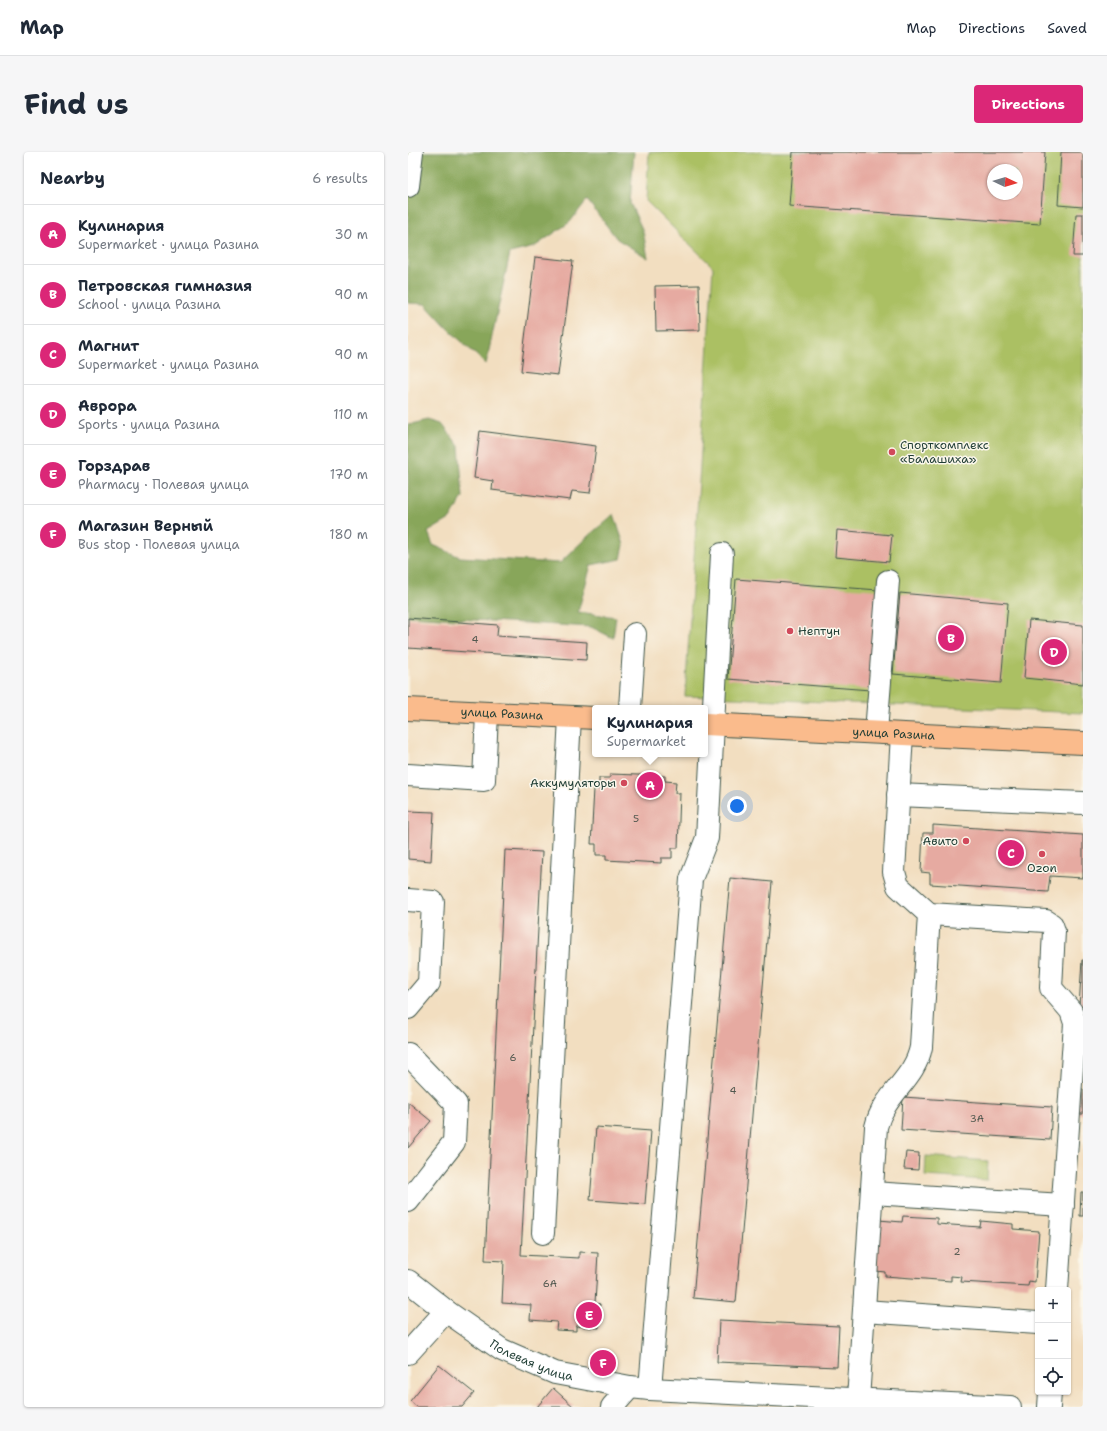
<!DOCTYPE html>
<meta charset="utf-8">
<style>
body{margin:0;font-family:"Shantell Sans",sans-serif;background:#f6f6f7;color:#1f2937}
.controls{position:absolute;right:12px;bottom:12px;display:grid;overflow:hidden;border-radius:4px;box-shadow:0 1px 3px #0004}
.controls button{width:36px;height:36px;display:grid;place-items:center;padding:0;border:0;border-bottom:1px solid #e0e1e3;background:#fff;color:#1f2937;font:20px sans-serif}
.compass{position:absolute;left:579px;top:12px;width:36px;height:36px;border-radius:50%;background:#fff;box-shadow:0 1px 3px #0004;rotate:94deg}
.you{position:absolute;left:329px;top:654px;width:14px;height:14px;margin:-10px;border:3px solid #fff;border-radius:50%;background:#1a73e8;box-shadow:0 0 0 6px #1a73e833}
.badge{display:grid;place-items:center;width:26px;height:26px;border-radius:50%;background:#db2777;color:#fff;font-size:13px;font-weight:700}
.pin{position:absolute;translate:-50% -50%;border:2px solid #fff;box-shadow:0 1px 4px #0006}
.popup{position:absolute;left:184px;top:553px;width:116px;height:52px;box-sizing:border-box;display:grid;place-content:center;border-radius:4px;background:#fff;filter:drop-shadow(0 1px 3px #0005);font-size:13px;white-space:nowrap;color:#747a83}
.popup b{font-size:15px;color:#1f2937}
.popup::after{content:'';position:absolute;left:50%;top:100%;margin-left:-8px;border:8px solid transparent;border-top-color:#fff}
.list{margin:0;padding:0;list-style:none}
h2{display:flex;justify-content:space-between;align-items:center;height:52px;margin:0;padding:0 16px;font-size:17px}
h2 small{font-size:13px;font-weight:400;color:#747a83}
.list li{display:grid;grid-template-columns:26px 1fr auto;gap:12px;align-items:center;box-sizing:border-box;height:60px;padding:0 16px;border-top:1px solid #e0e1e3}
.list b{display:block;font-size:15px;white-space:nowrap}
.list p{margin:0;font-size:13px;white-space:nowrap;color:#747a83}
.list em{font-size:13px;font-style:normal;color:#747a83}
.icon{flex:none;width:22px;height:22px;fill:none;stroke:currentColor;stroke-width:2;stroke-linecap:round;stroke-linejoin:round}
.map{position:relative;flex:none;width:675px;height:1255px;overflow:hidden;border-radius:4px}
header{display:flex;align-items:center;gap:24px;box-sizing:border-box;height:56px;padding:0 20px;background:#fff;border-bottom:1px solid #e0e1e3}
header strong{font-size:19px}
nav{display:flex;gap:22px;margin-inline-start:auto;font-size:14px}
.intro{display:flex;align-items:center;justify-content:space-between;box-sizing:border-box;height:96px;padding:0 24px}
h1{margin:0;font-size:28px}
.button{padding:10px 18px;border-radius:4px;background:#db2777;color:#fff;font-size:14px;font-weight:700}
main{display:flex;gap:24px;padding:0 24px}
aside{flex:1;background:#fff;border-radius:4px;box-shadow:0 1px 3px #0004}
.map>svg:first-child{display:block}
.green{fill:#abc064;stroke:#657e4c;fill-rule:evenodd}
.forest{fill:#88a65a;stroke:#547247}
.building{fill:#e6aaa1;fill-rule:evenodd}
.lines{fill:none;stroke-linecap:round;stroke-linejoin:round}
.minor-casing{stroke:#3f5549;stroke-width:24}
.major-casing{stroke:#3f5549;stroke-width:24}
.minor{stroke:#fff;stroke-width:22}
.major{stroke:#fabb8c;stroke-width:22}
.poi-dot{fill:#d1495b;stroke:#fbf7ec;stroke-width:1.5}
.labels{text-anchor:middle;stroke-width:3;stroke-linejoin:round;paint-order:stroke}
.number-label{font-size:10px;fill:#51584f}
.poi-label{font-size:12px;fill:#1f3d34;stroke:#fbf7ec;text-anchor:start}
.street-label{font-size:12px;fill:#1f3d34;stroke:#fbf7ec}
</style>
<header>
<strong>Map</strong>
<nav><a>Map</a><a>Directions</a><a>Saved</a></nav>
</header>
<div class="intro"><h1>Find us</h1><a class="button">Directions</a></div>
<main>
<aside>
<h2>Nearby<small>6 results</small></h2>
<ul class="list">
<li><span class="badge">A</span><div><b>Кулинария</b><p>Supermarket · улица Разина</p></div><em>30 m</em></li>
<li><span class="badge">B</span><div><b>Петровская гимназия</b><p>School · улица Разина</p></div><em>90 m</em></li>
<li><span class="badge">C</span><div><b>Магнит</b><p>Supermarket · улица Разина</p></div><em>90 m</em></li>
<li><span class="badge">D</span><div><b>Аврора</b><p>Sports · улица Разина</p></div><em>110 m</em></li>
<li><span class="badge">E</span><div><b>Горздрав</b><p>Pharmacy · Полевая улица</p></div><em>170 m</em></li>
<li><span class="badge">F</span><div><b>Магазин Верный</b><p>Bus stop · Полевая улица</p></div><em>180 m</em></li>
</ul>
</aside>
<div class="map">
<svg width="675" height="1255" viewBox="0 0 675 1255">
<rect width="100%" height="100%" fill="#fbf7ec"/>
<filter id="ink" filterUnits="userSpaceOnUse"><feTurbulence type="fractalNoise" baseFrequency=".025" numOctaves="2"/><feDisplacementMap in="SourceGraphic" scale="8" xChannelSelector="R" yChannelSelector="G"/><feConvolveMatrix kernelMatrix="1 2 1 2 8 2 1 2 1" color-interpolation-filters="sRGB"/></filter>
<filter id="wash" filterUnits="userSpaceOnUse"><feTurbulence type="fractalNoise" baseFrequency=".012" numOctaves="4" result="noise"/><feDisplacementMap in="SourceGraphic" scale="16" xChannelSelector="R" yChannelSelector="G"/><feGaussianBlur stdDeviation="0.9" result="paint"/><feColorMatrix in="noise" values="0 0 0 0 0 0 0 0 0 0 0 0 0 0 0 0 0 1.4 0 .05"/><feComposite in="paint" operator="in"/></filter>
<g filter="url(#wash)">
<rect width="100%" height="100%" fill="#f2dec0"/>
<g class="green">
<path d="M241,0h434v561l-398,-17 28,-429 -67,-66zM585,18h24v24h-24z"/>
<path d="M518,1004l62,5 -1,19 -62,-4z"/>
</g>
<g class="forest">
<path d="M0,0h226l-4,51 13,28 5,27 -31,-19 -30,-39 -17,22 -36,25 -24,6 -24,111 -38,-35 -23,-25 -17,-1z"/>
<path d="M21,268l13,4 17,22 4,51 -13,22 -22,13 5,13 27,12 100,6 27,-26 27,-23 10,31 -3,14 -30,6 -13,47 38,5 -3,21 -22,-11 -183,-11v-191z"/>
</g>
<g id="blocks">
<g class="building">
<path d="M385,0h252l-5,72 -251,-18zM585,18h24v24h-24z"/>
<path d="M653,0h22v55l-25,-2z"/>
<path d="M668,62h7v42h-10z"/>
<path d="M127,105l38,4 -15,114 -37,-4z"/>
<path d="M291,133l1,45 -44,1 -1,-45z"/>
<path d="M72,279l116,15 -6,47 -18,-2 -2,9 -78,-10 1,-9 -19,-3z"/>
<path d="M429,378l55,5 -3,27 -54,-5z"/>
<path d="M328,427l142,11 -8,100 -142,-11z"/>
<path d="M492,441l108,10 -7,80 -108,-9z"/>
<path d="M0,466l90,7 -1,11 90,6 -1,18 -178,-12z"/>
<path d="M621,468l54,5v59l-59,-6z"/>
<path d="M202,622l55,2v5l11,1 -1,11h5l-2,55h-6v10h-11v5l-55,-3v-5h-10v-11h-5l3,-55h5v-11h11z"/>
<path d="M0,659l26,1 -3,49 -23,-2z"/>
<path d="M525,673l150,10v43l-33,-2 -2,16 -118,-8v-11l-9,-1 2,-39h10z"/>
<path d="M97,698l37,2 -21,403 58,3v-6l19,1 -3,50 5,1 -1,24 -23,-2v5l-20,-1 1,-8 -27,-2 1,-15 -29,-2 2,-42 -19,-1z"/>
<path d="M322,726l42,4 -36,420 -43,-4z"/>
<path d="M674,808h1v47h-4z"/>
<path d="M671,936l4,1v25h-6z"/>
<path d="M495,945l149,10 -2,33 -149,-10z"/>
<path d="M0,950l23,19 -23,27z"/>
<path d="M188,975l55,4 -6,73 -55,-4z"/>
<path d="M498,1000l13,1 -1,17 -14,-1z"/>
<path d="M673,1040h2v24h-3z"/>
<path d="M495,1064l34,2v6l43,3 1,-6 32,3v5l26,2 -4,51 -6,-1 -1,5 -67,-4 1,-5 -11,-1v5l-66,-5v-4l-9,-1 3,-51 23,2z"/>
<path d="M311,1168l120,6 -2,41 -120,-5z"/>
<path d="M31,1213l35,28 -12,14h-45l-7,-6z"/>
<path d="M145,1236l21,19h-37z"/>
</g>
</g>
</g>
<g filter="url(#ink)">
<use href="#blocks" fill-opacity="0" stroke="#3f5549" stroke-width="1"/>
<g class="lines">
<defs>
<g id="minor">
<path d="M0,34l4,-34"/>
<path d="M222,556l5,-74"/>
<path d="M468,580l12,-151"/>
<path d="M0,623l76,5 3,-67"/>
<path d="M490,643l185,8"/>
<path d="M0,748l25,2 -4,81 -21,25"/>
<path d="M521,762l117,7 6,4 2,6 -3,57 20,23 4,12 -18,267"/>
<path d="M0,902l48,50 -2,38 -46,59"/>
<path d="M464,1041l191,12"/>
<path d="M135,1081l27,-516"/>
<path id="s1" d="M0,1129l38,30 56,39 53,23 75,14 20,2 360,18"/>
<path d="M456,1159l174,12"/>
<path d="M0,1201l38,-42"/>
<path d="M242,1237l41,-510 16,-41 15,-284"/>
<path d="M450,1248l18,-273c8,-33 39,-48 45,-80l8,-133 -31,-28 -4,-14 8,-138"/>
<path d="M204,1255l18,-20"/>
<path d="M641,1255l1,-15"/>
</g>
<g id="major">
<path id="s2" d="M0,557l187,9"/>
<path id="s3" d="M297,572l378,19"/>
</g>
</defs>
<use href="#minor" class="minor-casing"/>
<use href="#major" class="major-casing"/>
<use href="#minor" class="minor"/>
<use href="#major" class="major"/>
</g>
</g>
<g class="poi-dot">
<circle cx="484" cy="300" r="4"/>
<circle cx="382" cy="479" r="4"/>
<circle cx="216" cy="631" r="4"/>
<circle cx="558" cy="689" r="4"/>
<circle cx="634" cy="702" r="4"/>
</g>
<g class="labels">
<g class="number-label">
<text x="67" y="491">4</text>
<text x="228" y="670">5</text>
<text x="105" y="909">6</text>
<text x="325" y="942">4</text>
<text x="569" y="970">3А</text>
<text x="549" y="1103">2</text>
<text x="142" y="1135">6А</text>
</g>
<g class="poi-label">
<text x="492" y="297">Спорткомплекс<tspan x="492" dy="14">«Балашиха»</tspan></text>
<text x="390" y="483">Нептун</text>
<text x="208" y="635" text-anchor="end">Аккумуляторы</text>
<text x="550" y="693" text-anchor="end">Авито</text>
<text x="634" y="720" text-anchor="middle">Ozon</text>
</g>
<g class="street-label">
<text dy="4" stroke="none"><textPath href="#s2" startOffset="94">улица Разина</textPath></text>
<text dy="4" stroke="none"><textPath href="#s3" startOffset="189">улица Разина</textPath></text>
<text dy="4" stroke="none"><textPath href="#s1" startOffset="148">Полевая улица</textPath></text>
</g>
</g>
</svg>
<div class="controls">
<button>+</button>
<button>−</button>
<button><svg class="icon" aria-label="locate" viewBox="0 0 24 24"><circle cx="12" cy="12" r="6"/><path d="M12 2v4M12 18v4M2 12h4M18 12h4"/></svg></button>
</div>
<svg class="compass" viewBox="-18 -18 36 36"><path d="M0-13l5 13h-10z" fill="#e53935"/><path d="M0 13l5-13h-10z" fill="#747a83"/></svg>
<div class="you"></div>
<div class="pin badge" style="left:242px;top:633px">A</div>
<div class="popup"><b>Кулинария</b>Supermarket</div>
<div class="pin badge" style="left:543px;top:486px">B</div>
<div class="pin badge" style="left:603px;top:701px">C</div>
<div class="pin badge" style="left:646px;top:500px">D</div>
<div class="pin badge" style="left:181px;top:1163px">E</div>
<div class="pin badge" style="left:195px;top:1211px">F</div>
</div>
</main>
